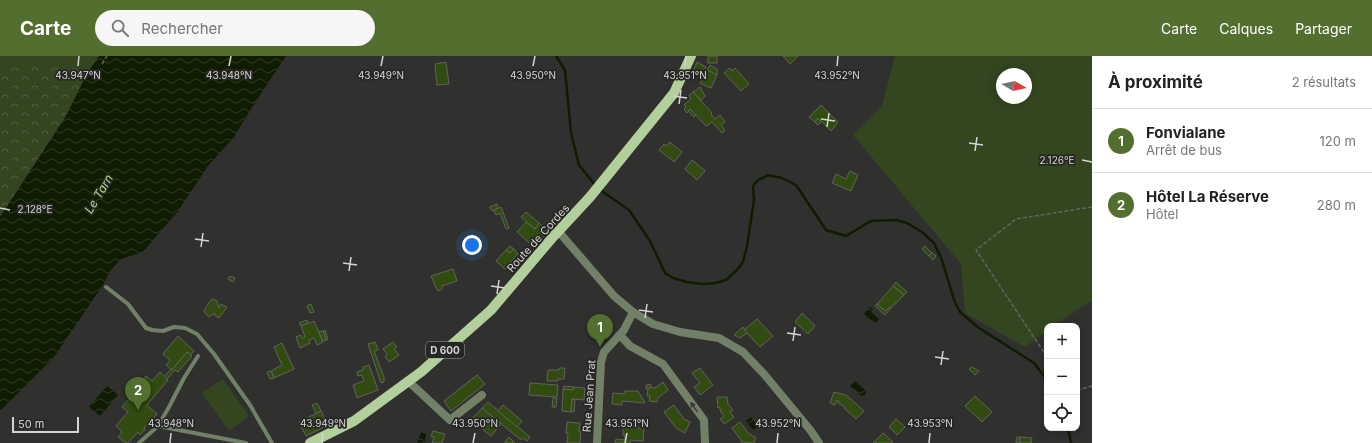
<!DOCTYPE html>
<html lang="fr">
<meta charset="utf-8">
<style>
body{margin:0;font-family:Inter,sans-serif;background:#f6f6f6;color:#222}
.controls{position:absolute;right:12px;bottom:12px;display:grid;overflow:hidden;border-radius:8px;box-shadow:0 2px 10px #0003}
.controls button{width:36px;height:36px;display:grid;place-items:center;padding:0;border:0;border-bottom:1px solid #e0e0e0;background:#fff;color:#222;font:20px sans-serif}
.compass{position:absolute;left:996px;top:12px;width:36px;height:36px;border-radius:50%;background:#fff;box-shadow:0 2px 10px #0003;rotate:99deg}
.scale{position:absolute;left:12px;bottom:10px;width:67px;box-sizing:border-box;padding-left:4px;border:2px solid #d3d4d2;border-top:0;font-size:11px;line-height:14px;white-space:nowrap;color:#d3d4d2;-webkit-text-stroke:3px #262725;paint-order:stroke}
.you{position:absolute;left:472px;top:189px;width:14px;height:14px;margin:-10px;border:3px solid #fff;border-radius:50%;background:#1a73e8;box-shadow:0 0 0 6px #1a73e833}
.badge{display:grid;place-items:center;width:26px;height:26px;border-radius:50%;background:#536f30;color:#fff;font-size:13px;font-weight:700}
.pin{position:absolute;translate:-50% -33px;filter:drop-shadow(0 1px 2px #0008)}
.pin::after{content:'';position:absolute;top:21px;width:14px;height:12px;background:inherit;clip-path:polygon(0 0,100% 0,50% 100%)}
.list{margin:0;padding:0;list-style:none}
h2{display:flex;justify-content:space-between;align-items:center;height:52px;margin:0;padding:0 16px;font-size:17px}
h2 small{font-size:13px;font-weight:400;color:#767676}
.list li{display:grid;grid-template-columns:26px 1fr auto;gap:12px;align-items:center;box-sizing:border-box;height:64px;padding:0 16px;border-top:1px solid #e0e0e0}
.list b{display:block;font-size:15px;white-space:nowrap}
.list p{margin:0;font-size:13px;white-space:nowrap;color:#767676}
.list em{font-size:13px;font-style:normal;color:#767676}
.icon{flex:none;width:22px;height:22px;fill:none;stroke:currentColor;stroke-width:2;stroke-linecap:round;stroke-linejoin:round}
.map{position:relative;flex:none;width:1092px;height:387px;overflow:hidden}
header{display:flex;align-items:center;gap:24px;box-sizing:border-box;height:56px;padding:0 20px;background:#536f30;color:#fff}
header strong{font-size:19px}
nav{display:flex;gap:22px;margin-inline-start:auto;font-size:14px}
.search{width:280px;height:36px;background:#f6f6f6;display:flex;align-items:center;gap:10px;box-sizing:border-box;padding:0 14px;border-radius:22px;color:#767676;font-size:15px}
main{display:flex}
aside{flex:1;background:#fff}
.map>svg:first-child{display:block}
.green{fill:#334620;fill-rule:evenodd}
.forest{fill:url(#forest-crowns)}
.water{fill:url(#water-waves)}
.lines{fill:none;stroke-linecap:round;stroke-linejoin:round}
.stream{stroke:#0f1c01;stroke-width:2.5}
.building{fill:#314b10;stroke:#60625f}
.path{stroke:#636462;stroke-width:1.5;stroke-dasharray:4 2;stroke-linecap:butt}
.lane{stroke:#728067;stroke-width:4}
.street{stroke:#728067;stroke-width:8}
.primary{stroke:#b3cf9b;stroke-width:10}
.oneway{fill:#393d36}
.ticks{fill:none;stroke:#d3d4d2;stroke-width:1.5}
.labels{text-anchor:middle;stroke-width:3.5;stroke-linejoin:round;paint-order:stroke}
.shield{fill:#262725;stroke:#9fa09e;stroke-width:1}
.shield-label{font-size:10px;font-weight:bold;fill:#d3d4d2}
.street-label{font-size:11px;fill:#d3d4d2;stroke:#262725}
.water-label{font-size:12px;font-style:italic;fill:#aed985;stroke:#262725}
.ticks-label{font-size:10px;text-anchor:middle;fill:#d3d4d2;stroke:#262725;stroke-width:3.5;stroke-linejoin:round;paint-order:stroke}
</style>
<header>
<strong>Carte</strong>
<div class="search"><svg class="icon" aria-label="search" viewBox="0 0 24 24"><circle cx="10" cy="10" r="6"/><path d="M15 15l6 6"/></svg>Rechercher</div>
<nav><a>Carte</a><a>Calques</a><a>Partager</a></nav>
</header>
<main>
<div class="map">
<svg width="1092" height="387" viewBox="0 0 1092 387">
<defs>
<pattern id="forest-crowns" width="20" height="18" patternUnits="userSpaceOnUse"><rect width="20" height="18" fill="#334620"/><path d="M2 6a3 3 0 1 1 6 0M12 15a3 3 0 1 1 6 0" fill="none" stroke="#506040"/></pattern>
<pattern id="water-waves" width="16" height="10" patternUnits="userSpaceOnUse"><rect width="16" height="10" fill="#0f1c01"/><path d="M0 5q4-4 8 0t8 0" fill="none" stroke="#313c25"/></pattern>
</defs>
<rect width="100%" height="100%" fill="#30312f"/>
<g class="green">
<path d="M0,0h99l-12,18 -28,-14 -59,4z"/>
<path d="M895,0h197v244l-38,26h-7v5l-22,16 -60,-34 -4,-49 -108,-129 29,-29zM1002,18h24v24h-24z"/>
<path d="M223,323l26,37 -20,15 -27,-38z"/>
</g>
<path class="forest" d="M59,4l28,14 -22,43 -65,100v-153z"/>
<g class="water">
<path d="M99,0h187l-32,48 -20,33 -26,29 -30,45 -35,41 -22,7 -11,12 -7,14 -49,72 -54,54v-194l65,-99 22,-44z"/>
<path d="M870,251l3,3 -2,2 8,7 -4,5 -11,-10z"/>
<path d="M855,325l11,10 -1,4 -4,1 -11,-10z"/>
<path d="M107,330l11,9 -18,21 -11,-9z"/>
<path d="M751,361l7,10 -5,3 -7,-9z"/>
<path d="M421,376l5,2 -1,8 -8,1z"/>
</g>
<g class="lines">
<g class="stream">
<path d="M556,0l9,14 6,63 8,32 16,20"/>
<path d="M599,133l30,21 21,31 15,32 8,5 14,4 15,2 13,-1 11,-3 11,-10 6,-8 4,-16 7,-46 -1,-14 4,-5 11,-6 14,3 14,7 30,45 20,6 25,-15 25,-1 11,3 15,9 12,11 8,17 12,40 6,12 19,16 55,35 13,17"/>
<path d="M1068,372l3,15"/>
</g>
</g>
<g class="building">
<rect x="708" y="0" width="9" height="7"/>
<path d="M783,0h15l-8,8z"/>
<path d="M446,6l3,22 -12,1 -2,-21z"/>
<path d="M697,6l9,5 -4,9 -9,-4z"/>
<path d="M710,9l7,4v6l-10,-5z"/>
<path d="M730,12l2,3 3,-3 14,16 -8,7 -17,-18z"/>
<path d="M707,14l10,5 -6,13 -11,-5z"/>
<path d="M700,31l5,9 -4,4 -8,-8z"/>
<path d="M693,36l19,21 -1,1 4,5 5,-4 5,7 -4,3 4,5 -3,3 -10,-11 -6,4 -16,-17 -3,4 -3,-4 2,-2 -2,-2 7,-6 -2,-4z"/>
<path d="M821,49l17,17 -7,9 -13,-13 -3,4 -6,-5z"/>
<path d="M690,53l6,6 -2,2 -6,-6z"/>
<path d="M818,62l3,4 -3,3 -3,-3z"/>
<path d="M670,86l12,10 -8,10 -15,-12 5,-6 3,2z"/>
<path d="M692,104l13,11 -8,9 -12,-11z"/>
<path d="M850,115l8,4 -7,16 -19,-8 4,-9 10,5z"/>
<path d="M497,148l1,4 -6,3 -2,-4z"/>
<path d="M501,151l8,21 -3,1 -6,-16 -4,2 -2,-5z"/>
<path d="M526,156l13,11 -4,6 -14,-12z"/>
<path d="M526,166l9,7 4,-6 9,8 -14,16 -17,-15z"/>
<path d="M510,190l4,3 -4,4 -4,-3z"/>
<path d="M925,190l7,7 -3,3 -7,-7z"/>
<path d="M514,193l4,5 -13,15 -9,-8 10,-11 4,3z"/>
<path d="M932,197l4,3 -3,4 -4,-4z"/>
<path d="M453,213l4,12 -15,5v3l-4,2 -2,-3 -5,-12z"/>
<path d="M230,220l5,2 -2,4 -5,-3z"/>
<path d="M896,226l11,10 -3,3 -11,-9z"/>
<path d="M893,230l11,9 -13,13 -1,-1 -5,4 -8,-7z"/>
<path d="M213,243l4,2 2,7 2,-4 6,3 -8,11 -5,-3 1,-2 -6,4 -4,-4 -1,-3 7,-10z"/>
<path d="M311,248l3,8 -4,1 -3,-7z"/>
<path d="M877,248l8,7 5,-4 1,1 -6,7 -10,-9z"/>
<path d="M802,257l13,13 -7,8 -13,-12z"/>
<path d="M757,263l16,17 -13,11 -16,-17z"/>
<path d="M307,264l1,3 -7,3 -2,-3z"/>
<path d="M314,265l9,21 -6,3 -3,-7 -5,2 1,3 -10,5 -4,-11 5,-2 2,3 2,-1 -4,-11z"/>
<path d="M743,271l4,6 -7,5 -6,-3z"/>
<path d="M325,274l3,9 -2,1 -3,-9z"/>
<path d="M323,275l3,9 -3,1 -4,-9z"/>
<path d="M178,280l16,15 -4,4 -3,-3 -15,18 -6,-5 4,-5 -7,-6z"/>
<path d="M375,286l3,8 -4,1 10,26v5l-3,1 -13,-39z"/>
<path d="M393,286l4,5 -3,2 5,6 -10,7 -4,-5 2,-3 -4,-5z"/>
<path d="M282,287l12,26 -20,9 -3,-7 11,-6 -8,-18z"/>
<path d="M187,296l5,4 -14,16 -3,-2 -8,9 -3,-2 7,-8 1,1z"/>
<path d="M369,309l9,25 -21,8 -4,-13 11,-4 -2,-6 -4,1 -1,-4 6,-2v-3z"/>
<path d="M972,311l7,4 -4,4 -6,-6z"/>
<path d="M559,312h6l-1,11h-6v2h-11l1,-11h11z"/>
<path d="M700,312l13,17 -13,10 -6,-8 6,-4 -8,-10z"/>
<path d="M271,315l3,7 -4,1 -3,-7z"/>
<path d="M160,316l8,8 -21,25 10,9 -13,14 1,2 -5,5 -2,-3 -10,11h-2l-8,-6 4,-5 -6,-6 12,-14 -6,-5 12,-13 -2,-2 14,-16 6,5z"/>
<path d="M477,319l8,9 -34,27 -7,-10z"/>
<path d="M663,326l5,8 -10,8 -1,4 -8,-1 1,-5h-3l1,-7 3,-2 4,1z"/>
<path d="M530,327l28,2 -1,12 -28,-2z"/>
<path d="M647,328l4,1v2l-3,2h-2z"/>
<path d="M564,330l10,1 -1,3 -10,-1z"/>
<path d="M574,331l11,1 -1,12 -12,-1 -1,13 -9,-1 1,-22 10,1z"/>
<path d="M625,335h13l7,12 -23,-2v4l-10,-1 1,-11 12,1z"/>
<path d="M834,336l12,3 18,16 -8,8 -12,-11 1,-1 -7,-4 1,-2 -2,-1 -2,5 -5,-2z"/>
<path d="M975,340l17,16 -10,10 -17,-16z"/>
<path d="M717,341h10l1,7 5,6 -3,2 4,5 -10,7 -4,-5 4,-3 -4,-5h1l-2,-4 -1,1z"/>
<path d="M553,342h4l-1,9h-4z"/>
<path d="M572,343l3,1 -1,12h-3z"/>
<path d="M488,346l42,35 -3,4 -4,-3 -2,2 -39,-32z"/>
<path d="M317,347l4,8 -5,2 -4,-8z"/>
<path d="M503,349l19,16 -5,6 -19,-16z"/>
<path d="M674,349l10,14 6,3 -5,11 -9,-5 -12,-16z"/>
<path d="M482,352l19,16 -10,12 -20,-16z"/>
<path d="M321,355l7,14 -22,11 -7,-14z"/>
<path d="M896,363l9,8 -8,8 -8,-8z"/>
<path d="M567,366l13,1 -1,8h2l-1,12h-13l1,-10h-2z"/>
<path d="M740,366l8,11 8,5 -2,5 -13,-1v-2l-9,-12z"/>
<path d="M624,367h5l-1,5 -5,-1z"/>
<path d="M629,367h7v5h8l-1,13 -13,-1v3h-15l1,-4 8,1 1,-5h-2v-8l5,1z"/>
<path d="M433,375l12,3 -3,9h-10l2,-6 -3,-1z"/>
<path d="M883,377l10,9 -2,1h-18z"/>
<path d="M509,381l6,6h-11z"/>
<path d="M1017,381h3v6h-4z"/>
<path d="M1020,381l12,1 -1,5h-11z"/>
</g>
<g class="lines">
<g class="path">
<path d="M102,8l5,-8"/>
<path d="M1047,301l-71,-107 40,-31 76,-12"/>
<path d="M1077,334l15,-4"/>
</g>
<g class="lane">
<path d="M106,231l22,17 18,24 6,2 11,1 11,-4 11,1 12,6 17,20 36,51 22,38"/>
<path d="M158,370l11,-19 15,-29 14,-22"/>
<path d="M139,387l19,-17 88,17"/>
</g>
<g class="street">
<path d="M559,176l55,64 19,16 20,12 27,8 39,6 24,14 21,22 47,57 8,12"/>
<path d="M620,279l10,11 33,18 41,56 1,23"/>
<path d="M408,325l42,39 32,-25"/>
<path d="M597,387l4,-81 3,-10 20,-22 9,-18"/>
</g>
<path class="primary" d="M310,387l44,-22 67,-49 70,-62 61,-72 38,-41 84,-104 17,-37"/>
</g>
<defs><path id="oneway-solid" d="M-6-.8H1V-3.2L6.5 0L1 3.2V.8H-6Z"/></defs>
<use class="oneway" href="#oneway-solid" transform="translate(694 351) rotate(-126)"/>
<path class="ticks" d="M78,10l1,-10M229,10l2,-10M381,10l2,-10M533,10l2,-10M685,10l1,-10M837,10l1,-10M673,40l14,2M679,48l2,-14M821,63l14,2M827,71l2,-14M969,87l14,2M975,95l2,-14M1082,104l10,2M0,152l10,2M195,183l14,2M201,191l2,-14M343,207l14,2M349,215l2,-14M491,230l14,2M497,238l2,-14M639,254l14,2M645,262l2,-14M787,277l14,2M793,285l2,-14M935,301l14,2M941,309l2,-14M170,387l1,-10M322,387l1,-10M473,387l2,-10M625,387l2,-10M777,387l1,-10M929,387l1,-10"/>
<g class="labels">
<rect class="shield" x="426" y="286" width="38" height="16" rx="3"/>
<g class="shield-label">
<text x="445" y="298">D 600</text>
</g>
<g class="street-label">
<text transform="translate(538 182) rotate(-48)" y="4">Route de Cordes</text>
<text transform="translate(589 340) rotate(-86)" y="4">Rue Jean Prat</text>
</g>
<g class="water-label">
<text transform="translate(99 138) rotate(-59)" y="4">Le Tarn</text>
</g>
</g>
<g class="ticks-label">
<text x="78" y="23">43.947°N</text>
<text x="229" y="23">43.948°N</text>
<text x="381" y="23">43.949°N</text>
<text x="533" y="23">43.950°N</text>
<text x="685" y="23">43.951°N</text>
<text x="837" y="23">43.952°N</text>
<text x="1057" y="108">2.126°E</text>
<text x="35" y="157">2.128°E</text>
<text x="171" y="371">43.948°N</text>
<text x="323" y="371">43.949°N</text>
<text x="475" y="371">43.950°N</text>
<text x="627" y="371">43.951°N</text>
<text x="778" y="371">43.952°N</text>
<text x="930" y="371">43.953°N</text>
</g>
</svg>
<div class="controls">
<button>+</button>
<button>−</button>
<button><svg class="icon" aria-label="locate" viewBox="0 0 24 24"><circle cx="12" cy="12" r="6"/><path d="M12 2v4M12 18v4M2 12h4M18 12h4"/></svg></button>
</div>
<svg class="compass" viewBox="-18 -18 36 36"><path d="M0-13l5 13h-10z" fill="#e53935"/><path d="M0 13l5-13h-10z" fill="#767676"/></svg>
<div class="scale">50 m</div>
<div class="you"></div>
<div class="pin badge" style="left:600px;top:291px">1</div>
<div class="pin badge" style="left:138px;top:354px">2</div>
</div>
<aside>
<h2>À proximité<small>2 résultats</small></h2>
<ul class="list">
<li><span class="badge">1</span><div><b>Fonvialane</b><p>Arrêt de bus</p></div><em>120 m</em></li>
<li><span class="badge">2</span><div><b>Hôtel La Réserve</b><p>Hôtel</p></div><em>280 m</em></li>
</ul>
</aside>
</main>
